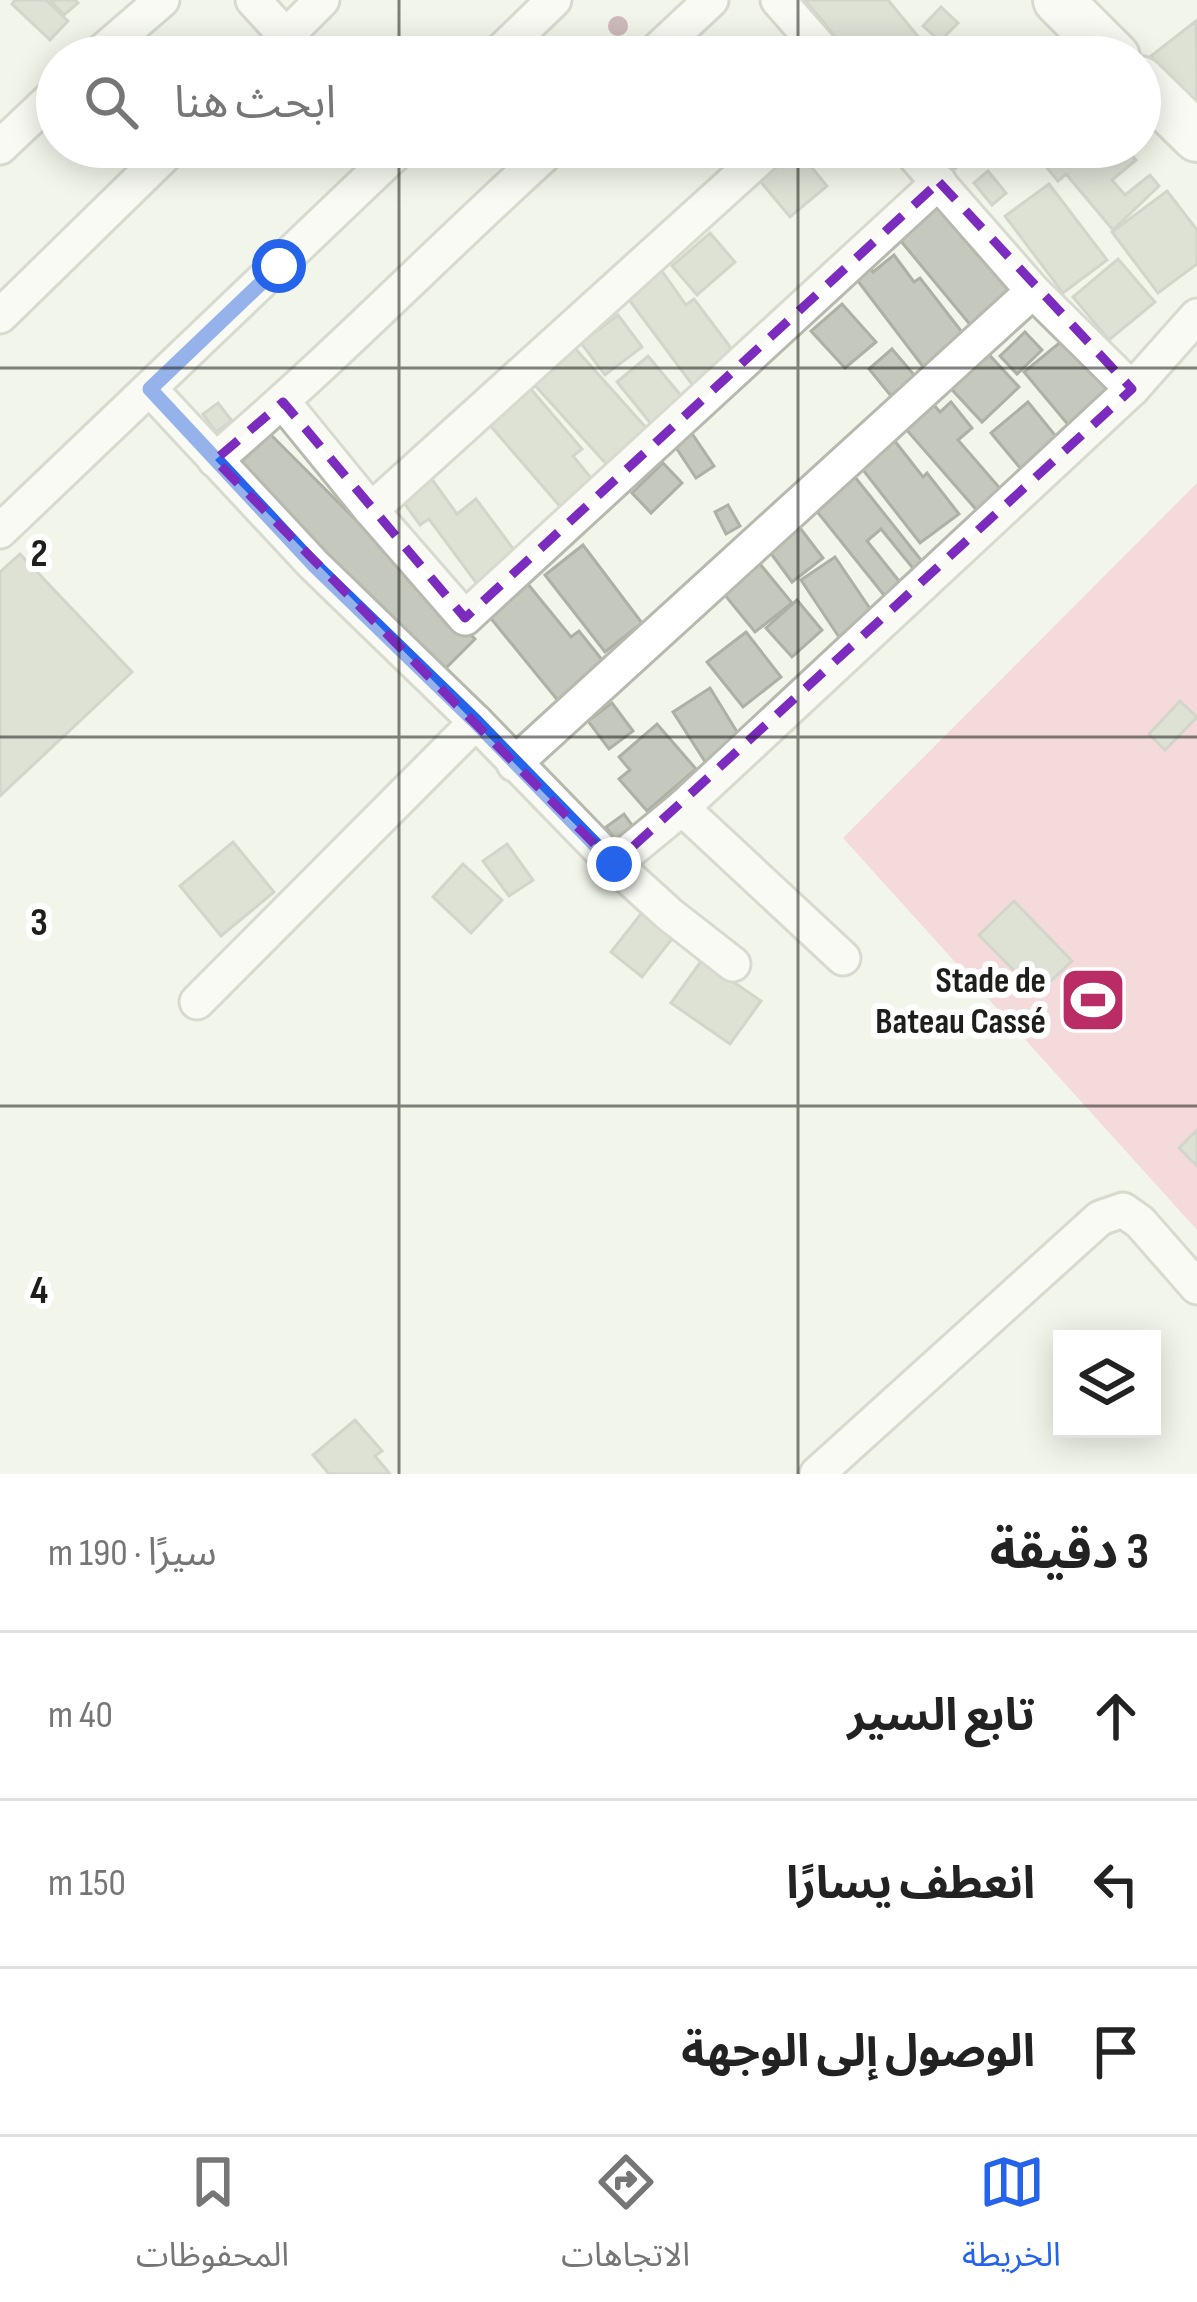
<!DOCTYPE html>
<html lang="ar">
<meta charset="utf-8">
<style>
body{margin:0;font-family:"Sofia Sans Condensed","Noto Sans Arabic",sans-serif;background:#f2f2f2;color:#222;direction:rtl}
.controls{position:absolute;right:36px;bottom:36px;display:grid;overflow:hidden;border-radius:0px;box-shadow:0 6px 30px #0003}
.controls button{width:108px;height:108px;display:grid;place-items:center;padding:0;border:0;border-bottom:3px solid #e0e0e0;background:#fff;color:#222;font:60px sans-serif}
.stop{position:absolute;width:36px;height:36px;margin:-27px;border:9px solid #2563eb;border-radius:50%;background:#fff}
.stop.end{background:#2563eb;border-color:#fff;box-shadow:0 3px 12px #0008}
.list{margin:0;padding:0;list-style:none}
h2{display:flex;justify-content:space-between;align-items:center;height:156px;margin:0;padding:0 48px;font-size:51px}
h2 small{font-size:39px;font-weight:400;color:#767676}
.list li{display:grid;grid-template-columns:78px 1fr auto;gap:36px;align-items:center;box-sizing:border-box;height:168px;padding:0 48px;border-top:3px solid #e0e0e0}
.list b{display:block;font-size:45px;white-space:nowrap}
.list em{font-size:39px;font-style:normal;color:#767676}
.icon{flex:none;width:66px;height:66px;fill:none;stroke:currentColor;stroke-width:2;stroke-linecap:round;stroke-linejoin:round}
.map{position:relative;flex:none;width:1197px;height:1474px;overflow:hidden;direction:ltr}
.search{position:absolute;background:#fff;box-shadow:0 6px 30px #0003;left:36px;right:36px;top:36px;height:132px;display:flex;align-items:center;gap:30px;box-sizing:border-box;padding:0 42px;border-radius:66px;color:#767676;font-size:45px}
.sheet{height:660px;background:#fff}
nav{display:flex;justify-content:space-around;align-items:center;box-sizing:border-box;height:168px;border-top:3px solid #e0e0e0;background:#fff;font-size:33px;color:#767676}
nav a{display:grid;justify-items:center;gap:6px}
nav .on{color:#2563eb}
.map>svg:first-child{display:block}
.pitch{fill:#f9b9c9}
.building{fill:#c5c9bd;stroke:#acb0a5;stroke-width:3}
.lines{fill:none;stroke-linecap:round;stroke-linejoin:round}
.street-casing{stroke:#b5b9ae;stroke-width:39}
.secondary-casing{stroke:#b5b9ae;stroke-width:54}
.street{stroke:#fff;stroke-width:33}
.secondary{stroke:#fff;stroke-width:48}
.tree{fill:#a27283}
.route{stroke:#2563eb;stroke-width:15}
.marked{fill:none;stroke:#7b2cbf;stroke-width:9;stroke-dasharray:24 15;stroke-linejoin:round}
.grid{fill:none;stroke:#1e1f1b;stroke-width:3;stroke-opacity:0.55}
.labels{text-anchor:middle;stroke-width:12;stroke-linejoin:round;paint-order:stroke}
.poi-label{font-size:36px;font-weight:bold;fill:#1e1f1b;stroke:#fff;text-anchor:end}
.grid-label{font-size:39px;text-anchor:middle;font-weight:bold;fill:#1e1f1b;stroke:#fff;stroke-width:12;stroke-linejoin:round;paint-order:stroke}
</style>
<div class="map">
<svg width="1197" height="1474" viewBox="0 0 1197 1474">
<rect width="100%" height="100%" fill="#f2f6ea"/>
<path class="pitch" d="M1197,483v747l-354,-392z"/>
<g class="building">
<path d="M15,0h31l22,21 -18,19 -38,-36z"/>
<path d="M50,0h25l3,3 -14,12z"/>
<path d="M805,0h83l47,57h-83z"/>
<path d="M941,7l17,16 -18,18 -17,-15z"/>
<path d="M1196,21l1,86 -4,3 -42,-54z"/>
<path d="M1035,40l14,17h-35z"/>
<path d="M789,147h6l32,39 -37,31 -35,-42z"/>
<path d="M934,147h43l2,3 -26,20z"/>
<path d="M1037,147h87l12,13 -24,20 13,15 25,-20 9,11 -46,44 -47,-56 -8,7 -25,-30z"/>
<path d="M988,171l18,22 -14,12 -18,-22z"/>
<path d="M1049,184l58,76 -44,33 -58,-77z"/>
<path d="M1167,191l30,39v34l-39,29 -46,-61z"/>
<path d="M938,202l86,92 -47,39 -82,-99z"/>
<path d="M710,233l25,29 -38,33 -25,-29z"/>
<path d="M894,255l20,27 6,-4 45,58 -41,32 -73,-96 14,-11 8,11z"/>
<path d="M1118,259l37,43 -46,38 -36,-43z"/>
<path d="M659,267l27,38 8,-6 46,61 -43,31 -73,-98z"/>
<path d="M842,304l34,38 -31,26 -34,-37z"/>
<path d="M618,315l24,32 -37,28 -24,-32z"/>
<path d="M1025,332l17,18 -25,24 -17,-18z"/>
<path d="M1069,335l45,56 -44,36 -46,-55z"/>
<path d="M573,346l75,84 -40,36 -76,-84z"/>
<path d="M982,347l37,40 -37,35 -38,-41z"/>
<path d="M892,349l23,27 -24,20 -22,-27z"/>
<path d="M648,356l40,48 -32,26 -39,-48z"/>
<path d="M530,388l52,61 -9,7 23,28 -32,27 -76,-88z"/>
<path d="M926,396l14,16 11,-10 21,26 -14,12 46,53 -24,21 -82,-94z"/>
<path d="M1028,402l35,43 -37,30 -35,-42z"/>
<path d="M218,403l14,18 -16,11 -13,-18z"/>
<path d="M691,432l23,34 -18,12 -23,-35z"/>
<path d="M270,434l205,205 -36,36 -205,-206z"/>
<path d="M894,440l29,37 4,-4 32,41 -39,29 -60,-77z"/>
<path d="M663,463l19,20 -31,30 -19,-20z"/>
<path d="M847,467l78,98 -9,7 -35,-43 -14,12 40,50 -16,13 -84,-105z"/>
<path d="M431,478l26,36 19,-15 47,63 -40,30 -54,-73 -9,6 -18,-25z"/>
<path d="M728,505l12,21 -14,8 -11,-22z"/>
<path d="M797,524l26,34 -31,24 -25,-34z"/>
<path d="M583,545l59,78 -37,29 -60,-77z"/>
<path d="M751,553l41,50 -37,29 -40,-49z"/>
<path d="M20,554l112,118 -132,124v-224z"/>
<path d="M835,557l38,56 -34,24 -38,-57z"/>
<path d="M523,578l48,59 8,-6 32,40 -47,37 -80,-98z"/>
<path d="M797,600l25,30 -30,27 -26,-29z"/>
<path d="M746,632l35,45 -38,30 -36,-45z"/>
<path d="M710,688l32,52 -36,23 -33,-51z"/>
<path d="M1180,701l17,16 -32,33 -16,-16z"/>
<path d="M612,703l21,28 -24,18 -21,-28z"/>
<path d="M657,724l39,45 -49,42 -28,-32 11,-9 -11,-13z"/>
<path d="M624,814l10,14 -18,13 -10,-14z"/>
<path d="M233,842l41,50 -53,44 -41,-50z"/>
<path d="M507,844l26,36 -24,16 -26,-35z"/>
<path d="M463,864l39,36 -31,33 -38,-36z"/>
<path d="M1014,901l58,60 -35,33 -58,-59z"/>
<path d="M644,910l31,25 -33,42 -31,-25z"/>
<path d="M702,960l59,41 -31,43 -59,-41z"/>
<path d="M1197,1130v36l-18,-18z"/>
<path d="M355,1420l27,31 -7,5 15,18h-61l-16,-19z"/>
</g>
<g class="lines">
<defs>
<g id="street">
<path d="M253,0l33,36"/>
<path d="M778,0l50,57"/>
<path d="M96,57l66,-57"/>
<path d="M265,57l57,-57"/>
<path d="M495,57l59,-57"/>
<path d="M650,57l61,-57"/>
<path d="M0,147l57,-54"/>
<path d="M907,147l126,144 99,98"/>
<path d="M0,316l173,-169"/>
<path d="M150,389l163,175 163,158 138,142 68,-56 450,-419 65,-73"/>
<path d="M283,402l88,108 401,-363"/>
<path d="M215,460c117,-99 224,-210 338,-313"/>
<path d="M371,510l94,108 474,-436"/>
<path d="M0,531l402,-384"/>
<path d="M514,764l519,-473"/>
<path d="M682,808l161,150"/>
<path d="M614,864l55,50 64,50"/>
<path d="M197,1002l279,-280"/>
<path d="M817,1474l283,-256 23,-8 17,12 57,65"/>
</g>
<g id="secondary">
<path d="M1058,0l57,57"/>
<path d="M1140,81l57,56"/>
</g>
</defs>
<use href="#street" class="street-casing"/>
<use href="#secondary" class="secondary-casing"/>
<use href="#street" class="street"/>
<use href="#secondary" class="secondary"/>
</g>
<circle class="tree" cx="618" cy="26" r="10"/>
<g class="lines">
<path class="route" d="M279,266l-129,123 163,175 163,158 138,142"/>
</g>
<path d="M0 0H1197V1474H0ZM939,182l193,207 -518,475 -399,-404 68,-58 182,216z" fill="#f2f6ea" fill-opacity=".55" fill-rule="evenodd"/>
<path class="marked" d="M939,182l193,207 -518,475 -399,-404 68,-58 182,216z"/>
<path class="grid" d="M399,0v57M798,0v57M399,147v1327M798,147v1327M0,368h1197M0,737h1197M0,1106h1197"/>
<defs>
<symbol id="stadium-square" viewBox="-11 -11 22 22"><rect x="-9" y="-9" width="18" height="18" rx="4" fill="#b92d64" stroke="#fff"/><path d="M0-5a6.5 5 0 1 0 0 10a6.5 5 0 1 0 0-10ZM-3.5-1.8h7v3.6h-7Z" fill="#fff"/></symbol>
</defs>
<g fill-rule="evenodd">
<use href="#stadium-square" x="1055" y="962" width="76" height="76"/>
</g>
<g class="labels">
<g class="poi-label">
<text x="1046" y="992">Stade de<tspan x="1046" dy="41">Bateau Cassé</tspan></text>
</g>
</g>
<g class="grid-label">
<text x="39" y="566">2</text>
<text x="39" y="935">3</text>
<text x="39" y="1303">4</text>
</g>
</svg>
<div class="controls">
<button><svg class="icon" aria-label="layers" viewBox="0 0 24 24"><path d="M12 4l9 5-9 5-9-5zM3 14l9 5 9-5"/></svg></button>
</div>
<div class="stop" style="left:279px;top:266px"></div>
<div class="stop end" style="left:614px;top:864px"></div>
<div class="search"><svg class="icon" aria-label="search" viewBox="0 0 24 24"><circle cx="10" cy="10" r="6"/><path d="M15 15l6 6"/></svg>ابحث هنا</div>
</div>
<section class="sheet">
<h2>3 دقيقة<small>سيرًا · 190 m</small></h2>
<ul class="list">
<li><svg class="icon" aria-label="ahead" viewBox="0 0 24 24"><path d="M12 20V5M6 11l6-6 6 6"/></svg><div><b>تابع السير</b></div><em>40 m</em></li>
<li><svg class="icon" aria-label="left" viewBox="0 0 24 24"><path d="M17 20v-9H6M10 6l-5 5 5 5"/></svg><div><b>انعطف يسارًا</b></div><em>150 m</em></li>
<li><svg class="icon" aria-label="arrive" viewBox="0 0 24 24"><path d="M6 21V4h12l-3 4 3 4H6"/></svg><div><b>الوصول إلى الوجهة</b></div></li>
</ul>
</section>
<nav>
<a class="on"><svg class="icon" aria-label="map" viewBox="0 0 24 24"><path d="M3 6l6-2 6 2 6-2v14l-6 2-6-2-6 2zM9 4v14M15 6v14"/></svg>الخريطة</a>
<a><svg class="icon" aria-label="directions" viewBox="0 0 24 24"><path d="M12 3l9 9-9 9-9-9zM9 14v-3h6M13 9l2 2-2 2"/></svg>الاتجاهات</a>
<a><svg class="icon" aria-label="saved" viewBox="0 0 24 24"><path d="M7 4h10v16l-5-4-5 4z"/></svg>المحفوظات</a>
</nav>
